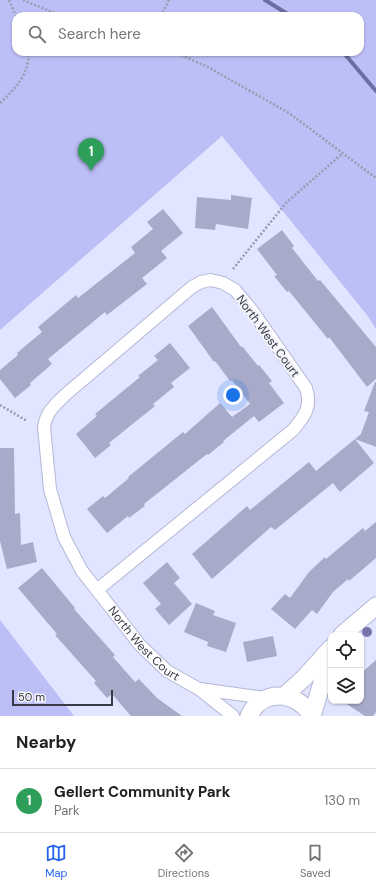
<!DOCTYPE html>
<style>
body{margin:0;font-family:"DM Sans",sans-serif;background:#f2f2f2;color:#202124}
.controls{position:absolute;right:12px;bottom:12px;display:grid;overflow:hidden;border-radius:8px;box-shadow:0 1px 3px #0004}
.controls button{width:36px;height:36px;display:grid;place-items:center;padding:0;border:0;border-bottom:1px solid #e0e0e0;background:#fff;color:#202124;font:20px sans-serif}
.scale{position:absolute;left:12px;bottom:10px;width:101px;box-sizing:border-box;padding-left:4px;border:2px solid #383946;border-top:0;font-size:11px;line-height:14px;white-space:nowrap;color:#383946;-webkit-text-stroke:3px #f3f4fa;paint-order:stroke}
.you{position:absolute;left:233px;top:395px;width:14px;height:14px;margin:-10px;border:3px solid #fff;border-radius:50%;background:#1a73e8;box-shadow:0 0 0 6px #1a73e833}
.badge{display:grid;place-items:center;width:26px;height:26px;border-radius:50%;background:#2563eb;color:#fff;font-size:13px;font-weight:700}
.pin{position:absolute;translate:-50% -33px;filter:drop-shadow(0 1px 2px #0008)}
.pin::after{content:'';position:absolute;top:21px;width:14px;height:12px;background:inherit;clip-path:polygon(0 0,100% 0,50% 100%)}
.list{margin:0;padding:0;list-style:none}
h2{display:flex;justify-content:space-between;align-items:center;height:52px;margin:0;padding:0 16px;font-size:17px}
h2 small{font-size:13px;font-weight:400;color:#757577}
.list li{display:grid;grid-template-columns:26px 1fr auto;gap:12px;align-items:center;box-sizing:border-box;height:64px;padding:0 16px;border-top:1px solid #e0e0e0}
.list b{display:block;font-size:15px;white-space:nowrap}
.list p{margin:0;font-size:13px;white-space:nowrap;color:#757577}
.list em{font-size:13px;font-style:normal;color:#757577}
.icon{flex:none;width:22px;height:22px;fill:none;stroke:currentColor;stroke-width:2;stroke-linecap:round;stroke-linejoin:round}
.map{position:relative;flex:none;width:376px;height:716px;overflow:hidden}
.search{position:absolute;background:#fff;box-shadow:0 1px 3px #0004;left:12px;right:12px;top:12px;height:44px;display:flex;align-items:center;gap:10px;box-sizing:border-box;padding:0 14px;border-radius:12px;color:#757577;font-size:15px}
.sheet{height:116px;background:#fff}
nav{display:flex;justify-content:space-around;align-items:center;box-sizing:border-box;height:56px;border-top:1px solid #e0e0e0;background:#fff;font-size:11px;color:#757577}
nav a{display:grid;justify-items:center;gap:2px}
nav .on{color:#2563eb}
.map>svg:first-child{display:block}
.green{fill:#bbbff5;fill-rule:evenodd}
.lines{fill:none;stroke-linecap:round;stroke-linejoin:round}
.stream{stroke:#6c6ea3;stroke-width:4}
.building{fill:#a7aac9}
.street-casing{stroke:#b4b7d6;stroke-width:14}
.secondary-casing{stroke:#b4b7d6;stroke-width:19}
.path{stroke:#999baf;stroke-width:2.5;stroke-dasharray:2 2;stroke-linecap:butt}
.street{stroke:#fff;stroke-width:12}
.secondary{stroke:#fff;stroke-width:17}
.tree{fill:#7973ac}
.labels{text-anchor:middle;stroke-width:4;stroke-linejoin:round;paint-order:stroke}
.street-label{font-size:12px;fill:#383946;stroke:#f3f4fa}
</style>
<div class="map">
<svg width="376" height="716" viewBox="0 0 376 716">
<rect width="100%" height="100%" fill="#e2e5ff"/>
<g class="green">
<path d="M0,0h376v329l-9,-14 -145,-179 -222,194zM16,16h344v36h-344z"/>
<path d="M0,620l74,96h-74z"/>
</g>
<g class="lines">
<g class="stream">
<path d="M265,0l26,16"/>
<path d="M343,52l33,39"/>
</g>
</g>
<g class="building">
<path d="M231,195l21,3 -4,31 -32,-5 -1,6 -20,-2 2,-31 34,3z"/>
<path d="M163,209l20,24 -22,18 6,7 -25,20 5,6 -40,31 -2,-3 -57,47 4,5 -22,19 1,2 -16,13 -15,-19v-9l18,-15 -1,-2 25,-21 -4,-5 38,-32 2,3 57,-45 -4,-6 22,-18 -6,-7z"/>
<path d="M282,230l12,16 -2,2 26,33 2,-1 56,67v32l-9,8 -38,-50 -1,2 -39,-48 -2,1 -13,-16 3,-1 -20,-26z"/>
<path d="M212,307l29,40 1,-1 16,20 1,-1 13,16 -3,2 15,20 -25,19 -5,-6 -31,25 1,1 -16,13 -1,-1 -63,50 1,2 -16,12 -1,-2 -21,17 -20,-24 16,-13 2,2 24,-20 -1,-1 55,-45 2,2 35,-31 12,14 18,-13 -18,-24 -2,1 -15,-20 -1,1 -26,-36z"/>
<path d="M170,343l20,25 -19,15 3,4 -21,17 2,2 -46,37 2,2 -16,13 -19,-24 21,-18 -2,-2 45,-37 -2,-1 20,-16 -4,-4z"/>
<path d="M375,382h1v65l-21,-8 6,-5 8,-22 -5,-1z"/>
<path d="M355,439l19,24 -34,29 -7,-9 -58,47 -4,-3 -59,52 -20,-25 55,-48 3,4 59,-48 7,9z"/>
<path d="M0,448h14l1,66 5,-1 1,32 12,-3 4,20 -30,7 -7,-28z"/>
<path d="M376,522v36l-27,23 -1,-2 -15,13 -16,22 -5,-4 -17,19 -24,-20 14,-15 5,4 19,-26 16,-15 1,2 37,-31 2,3z"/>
<path d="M167,562l13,16 -6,5 18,21 -23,21 -14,-16 6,-5 -18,-21z"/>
<path d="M42,568l33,40 -1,1 41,46 -2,2 22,25 4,-3 18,19 25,18h-51l-19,-22 -5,4 -13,-15 2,-2 -41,-46 2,-1 -39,-46z"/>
<path d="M196,603l19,8 -2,4 23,8 -10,29 -19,-6 1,-4 -24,-10z"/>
<path d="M273,636l4,20 -30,6 -4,-20z"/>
<path d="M376,660v52l-3,4h-8l-23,-15h19v-28z"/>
</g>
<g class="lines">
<defs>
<g id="street">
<path id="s1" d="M97,590l196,-160c12,-14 19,-24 13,-42l-55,-79 -16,-19 -12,-7 -12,-3 -10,2 -9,5 -127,108c-10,10 -19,17 -21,32l6,62 14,48 18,34 58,74 27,26 32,18 34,27"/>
<path d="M200,689l65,9"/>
</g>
<g id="secondary">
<path d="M342,635l34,-29"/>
<path d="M285,695l19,-17 27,-30"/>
<path d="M249,716c13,-28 48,-25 63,0"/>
<path d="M312,716l19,-63"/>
</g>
</defs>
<use href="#street" class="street-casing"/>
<use href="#secondary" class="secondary-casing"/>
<g class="path">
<path d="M9,0l7,16"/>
<path d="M23,0l39,16"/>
<path d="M161,16l8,-16"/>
<path d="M174,52l34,15 81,46 87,65"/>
<path d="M0,103c16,-16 28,-26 29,-51"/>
<path d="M233,269l53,-66 57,-50"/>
<path d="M0,405l27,16"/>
</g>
<use href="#street" class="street"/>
<use href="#secondary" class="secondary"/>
</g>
<circle class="tree" cx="367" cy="632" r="5"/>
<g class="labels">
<g class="street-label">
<text transform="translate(268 336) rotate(54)" y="4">North West Court</text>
<text dy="4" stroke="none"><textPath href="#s1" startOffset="920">North West Court</textPath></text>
</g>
</g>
</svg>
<div class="controls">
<button><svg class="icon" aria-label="locate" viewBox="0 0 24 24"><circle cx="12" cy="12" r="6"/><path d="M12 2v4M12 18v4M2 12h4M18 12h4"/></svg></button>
<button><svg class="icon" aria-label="layers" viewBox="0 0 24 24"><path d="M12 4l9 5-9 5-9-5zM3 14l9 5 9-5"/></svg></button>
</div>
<div class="scale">50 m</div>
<div class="you"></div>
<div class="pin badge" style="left:91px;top:171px;background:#2e9e5b">1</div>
<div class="search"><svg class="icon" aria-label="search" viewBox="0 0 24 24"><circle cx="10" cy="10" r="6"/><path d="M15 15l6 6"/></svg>Search here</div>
</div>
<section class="sheet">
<h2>Nearby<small></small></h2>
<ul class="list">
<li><span class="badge" style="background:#2e9e5b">1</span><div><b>Gellert Community Park</b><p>Park</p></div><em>130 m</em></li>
</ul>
</section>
<nav>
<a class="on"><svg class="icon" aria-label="map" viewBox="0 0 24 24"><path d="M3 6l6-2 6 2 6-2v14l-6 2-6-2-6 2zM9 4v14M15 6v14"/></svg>Map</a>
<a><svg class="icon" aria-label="directions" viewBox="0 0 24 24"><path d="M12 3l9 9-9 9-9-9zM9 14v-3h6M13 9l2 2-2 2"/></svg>Directions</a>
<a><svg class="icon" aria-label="saved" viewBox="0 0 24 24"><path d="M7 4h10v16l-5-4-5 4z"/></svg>Saved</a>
</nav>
